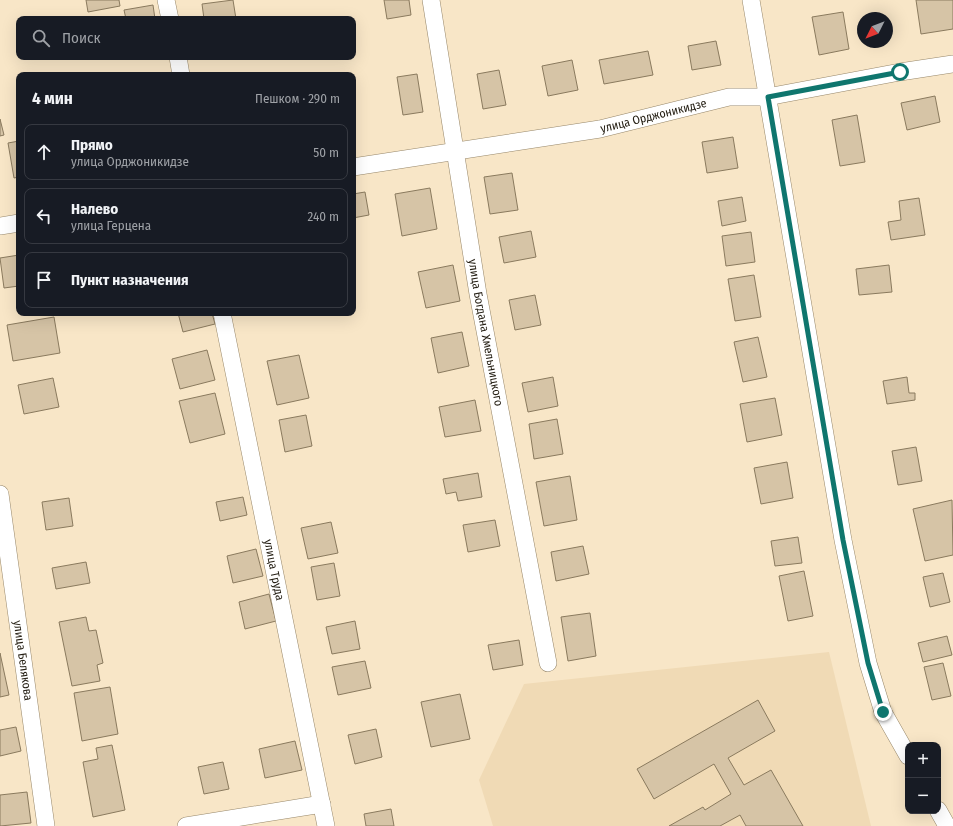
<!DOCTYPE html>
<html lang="ru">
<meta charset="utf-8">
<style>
body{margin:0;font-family:"Fira Sans Condensed",sans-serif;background:#242831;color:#f1f3f6}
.controls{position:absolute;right:12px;bottom:12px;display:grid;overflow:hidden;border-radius:8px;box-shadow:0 4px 16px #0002}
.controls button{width:36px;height:36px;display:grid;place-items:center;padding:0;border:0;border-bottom:1px solid #363941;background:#171b24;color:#f1f3f6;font:20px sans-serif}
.compass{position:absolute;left:857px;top:12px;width:36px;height:36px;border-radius:50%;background:#171b24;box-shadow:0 4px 16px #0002;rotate:228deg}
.stop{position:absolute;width:12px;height:12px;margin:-9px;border:3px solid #0f766e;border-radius:50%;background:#fff}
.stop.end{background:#0f766e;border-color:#fff;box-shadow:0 1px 4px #0008}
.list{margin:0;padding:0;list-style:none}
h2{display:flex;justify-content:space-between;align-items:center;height:52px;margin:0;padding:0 16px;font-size:17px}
h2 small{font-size:13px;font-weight:400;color:#9ea1a6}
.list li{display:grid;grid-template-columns:26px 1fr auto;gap:12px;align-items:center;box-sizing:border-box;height:56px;margin:0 8px 8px;padding:0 8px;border:1px solid #363941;border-radius:8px}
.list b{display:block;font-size:15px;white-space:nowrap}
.list p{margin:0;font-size:13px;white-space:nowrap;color:#9ea1a6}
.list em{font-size:13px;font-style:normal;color:#9ea1a6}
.icon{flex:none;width:22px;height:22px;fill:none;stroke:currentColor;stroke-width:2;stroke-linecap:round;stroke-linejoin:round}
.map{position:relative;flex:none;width:953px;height:826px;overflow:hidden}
.search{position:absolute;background:#171b24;box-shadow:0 4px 16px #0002;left:16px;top:16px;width:340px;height:44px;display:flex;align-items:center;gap:10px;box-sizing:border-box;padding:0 14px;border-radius:8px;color:#9ea1a6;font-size:15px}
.panel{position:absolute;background:#171b24;box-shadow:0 4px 16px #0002;left:16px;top:72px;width:340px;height:244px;border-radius:8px}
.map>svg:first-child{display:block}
.built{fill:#f0dab5}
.building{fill:#d6c4a6;stroke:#8a7a5e}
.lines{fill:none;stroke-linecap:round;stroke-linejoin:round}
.minor-casing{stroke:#97876a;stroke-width:18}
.minor{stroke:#fff;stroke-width:17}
.route{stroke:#0f766e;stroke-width:5}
.labels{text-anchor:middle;stroke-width:3;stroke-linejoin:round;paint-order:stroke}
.street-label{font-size:12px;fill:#262015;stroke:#f8e6c7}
</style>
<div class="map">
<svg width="953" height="826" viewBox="0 0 953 826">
<rect width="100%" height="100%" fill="#f8e6c7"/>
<path class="built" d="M829,652l42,174h-378l-14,-46 45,-96z"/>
<g class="building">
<path d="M86,0h33l1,6 -32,6z"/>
<path d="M233,0l3,19h-32l-2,-15z"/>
<path d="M384,0h25l2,15 -24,4z"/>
<path d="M916,0h37v29l-32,5z"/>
<path d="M153,5l2,14h-29l-2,-9z"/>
<path d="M843,12l6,37 -30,6 -7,-38z"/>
<path d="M716,41l5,24 -29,5 -4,-24z"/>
<path d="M648,51l5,24 -49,9 -5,-24z"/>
<path d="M572,60l6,30 -30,6 -6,-30z"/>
<path d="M499,70l7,35 -23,4 -6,-35z"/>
<path d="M417,74l6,38 -20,3 -6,-38z"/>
<path d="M935,96l5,26 -33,8 -6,-27z"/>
<path d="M857,115l8,47 -25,4 -8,-46z"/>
<path d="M0,119l4,16 -4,1z"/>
<path d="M733,137l5,31 -31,5 -5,-31z"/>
<path d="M19,141v36l-5,1 -6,-35z"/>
<path d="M512,173l6,37 -28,4 -6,-37z"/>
<path d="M430,188l7,41 -35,7 -7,-42z"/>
<path d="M365,192l4,23 -16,3v-24z"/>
<path d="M742,197l4,24 -24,5 -4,-25z"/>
<path d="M919,198l6,37 -34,5 -3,-18 13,-2 -2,-19z"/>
<path d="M531,231l5,26 -32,6 -5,-26z"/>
<path d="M751,232l4,30 -29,4 -4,-30z"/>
<path d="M19,255v31l-15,2 -4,-30z"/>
<path d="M453,265l7,36 -34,7 -8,-36z"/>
<path d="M889,265l3,27 -33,3 -3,-26z"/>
<path d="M754,275l7,42 -26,4 -7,-42z"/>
<path d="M535,295l6,30 -26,5 -6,-30z"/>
<path d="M178,313h34l3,11 -32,8z"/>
<path d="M54,317l6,36 -47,8 -6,-36z"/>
<path d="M462,332l7,34 -31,7 -7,-35z"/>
<path d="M758,337l9,40 -24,5 -9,-40z"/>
<path d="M207,350l8,30 -35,9 -8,-30z"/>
<path d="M299,355l10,43 -32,7 -10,-44z"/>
<path d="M553,377l5,29 -30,6 -6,-29z"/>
<path d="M907,377l2,16h6v7l-28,4 -4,-23z"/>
<path d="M53,378l6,29 -35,7 -6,-29z"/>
<path d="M215,393l10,41 -35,9 -11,-42z"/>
<path d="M775,398l7,37 -35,7 -7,-38z"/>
<path d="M475,400l6,31 -36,6 -6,-30z"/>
<path d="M306,415l6,31 -27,6 -6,-32z"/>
<path d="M557,419l6,35 -29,5 -5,-35z"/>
<path d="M916,447l6,34 -24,4 -6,-34z"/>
<path d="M787,462l6,36 -32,6 -7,-36z"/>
<path d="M478,473l4,24 -24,4 -2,-9 -10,2 -3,-15z"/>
<path d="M570,476l7,44 -33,6 -8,-44z"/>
<path d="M243,497l4,18 -27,6 -4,-19z"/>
<path d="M69,498l4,28 -27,4 -4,-28z"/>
<path d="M952,500l1,55 -28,6 -12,-52z"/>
<path d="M495,520l5,26 -32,6 -5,-27z"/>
<path d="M331,522l7,31 -30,6 -7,-31z"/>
<path d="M798,537l4,26 -27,3 -4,-25z"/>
<path d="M583,546l6,28 -33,7 -5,-29z"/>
<path d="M256,549l7,27 -30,7 -6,-27z"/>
<path d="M86,562l4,21 -34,6 -4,-21z"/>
<path d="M334,563l6,33 -23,4 -6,-33z"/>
<path d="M804,571l9,45 -25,5 -9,-45z"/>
<path d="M943,573l7,29 -20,5 -7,-30z"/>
<path d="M269,594l7,27 -31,8 -6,-27z"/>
<path d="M590,613l6,43 -28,5 -7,-44z"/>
<path d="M86,617l3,14 7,-1 7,33 -6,2 3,16 -28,5 -13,-64z"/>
<path d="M355,621l5,28 -28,5 -6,-27z"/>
<path d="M947,636l5,19 -29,7 -5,-19z"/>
<path d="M519,640l4,25 -30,5 -5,-25z"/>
<path d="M0,653l9,42 -9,2z"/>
<path d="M365,661l6,27 -33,7 -6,-28z"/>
<path d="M943,663l8,33 -19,4 -8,-33z"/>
<path d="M110,687l8,47 -36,7 -8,-48z"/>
<path d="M460,694l10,45 -39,8 -10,-45z"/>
<path d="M758,700l17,31 -47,27 16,27 27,-15 32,56h-57l-6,-11 -20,11h-51l34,-19 2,3 26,-16 -17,-30 -60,35 -17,-30z"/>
<path d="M16,727l5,24 -21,5v-26z"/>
<path d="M376,729l6,28 -27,7 -7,-29z"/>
<path d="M295,741l7,29 -37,8 -6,-29z"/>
<path d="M112,745l13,65 -32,7 -10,-55 15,-3 -2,-11z"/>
<path d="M223,762l6,27 -25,5 -6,-27z"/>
<path d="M27,792l4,31 -31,3v-31z"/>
<path d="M391,809l3,17h-28l-2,-12z"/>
</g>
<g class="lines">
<defs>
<g id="minor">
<path d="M166,0l4,19"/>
<path id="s1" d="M431,0l47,294 70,369"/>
<path d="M751,0l92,540 25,123 15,49 25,44"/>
<path d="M178,57l3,18"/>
<path id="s2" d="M353,167l247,-38 129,-32h38l133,-25 53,-8"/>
<path d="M0,226l19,-3"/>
<path id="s3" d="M222,313l104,513"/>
<path id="s4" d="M0,494l46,332"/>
<path d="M938,810l9,16"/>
<path d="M186,826l136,-22"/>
</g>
</defs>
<use href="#minor" class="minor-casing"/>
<use href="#minor" class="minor"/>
</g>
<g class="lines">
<path class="route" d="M883,712l-15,-49 -25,-123 -75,-443 132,-25"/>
</g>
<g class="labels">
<g class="street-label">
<text dy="4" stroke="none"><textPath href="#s2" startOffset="305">улица Орджоникидзе</textPath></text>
<text dy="4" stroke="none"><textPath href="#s1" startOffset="337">улица Богдана Хмельницкого</textPath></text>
<text dy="4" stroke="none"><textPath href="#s3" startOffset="262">улица Труда</textPath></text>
<text dy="4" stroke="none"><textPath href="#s4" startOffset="168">улица Белякова</textPath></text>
</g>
</g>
</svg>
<div class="controls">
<button>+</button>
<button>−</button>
</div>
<svg class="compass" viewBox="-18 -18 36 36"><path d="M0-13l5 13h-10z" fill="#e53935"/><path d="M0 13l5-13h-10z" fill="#9ea1a6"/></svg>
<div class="stop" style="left:900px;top:72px"></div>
<div class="stop end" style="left:883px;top:712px"></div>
<div class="search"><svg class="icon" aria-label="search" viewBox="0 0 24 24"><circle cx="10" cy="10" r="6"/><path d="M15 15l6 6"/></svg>Поиск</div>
<section class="panel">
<h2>4 мин<small>Пешком · 290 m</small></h2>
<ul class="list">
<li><svg class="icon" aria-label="ahead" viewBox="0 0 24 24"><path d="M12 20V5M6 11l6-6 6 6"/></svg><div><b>Прямо</b><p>улица Орджоникидзе</p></div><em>50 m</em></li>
<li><svg class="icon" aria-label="left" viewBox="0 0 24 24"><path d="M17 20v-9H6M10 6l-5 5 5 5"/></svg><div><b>Налево</b><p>улица Герцена</p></div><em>240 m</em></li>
<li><svg class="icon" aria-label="arrive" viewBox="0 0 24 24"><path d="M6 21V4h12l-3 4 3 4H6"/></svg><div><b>Пункт назначения</b></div></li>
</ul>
</section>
</div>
